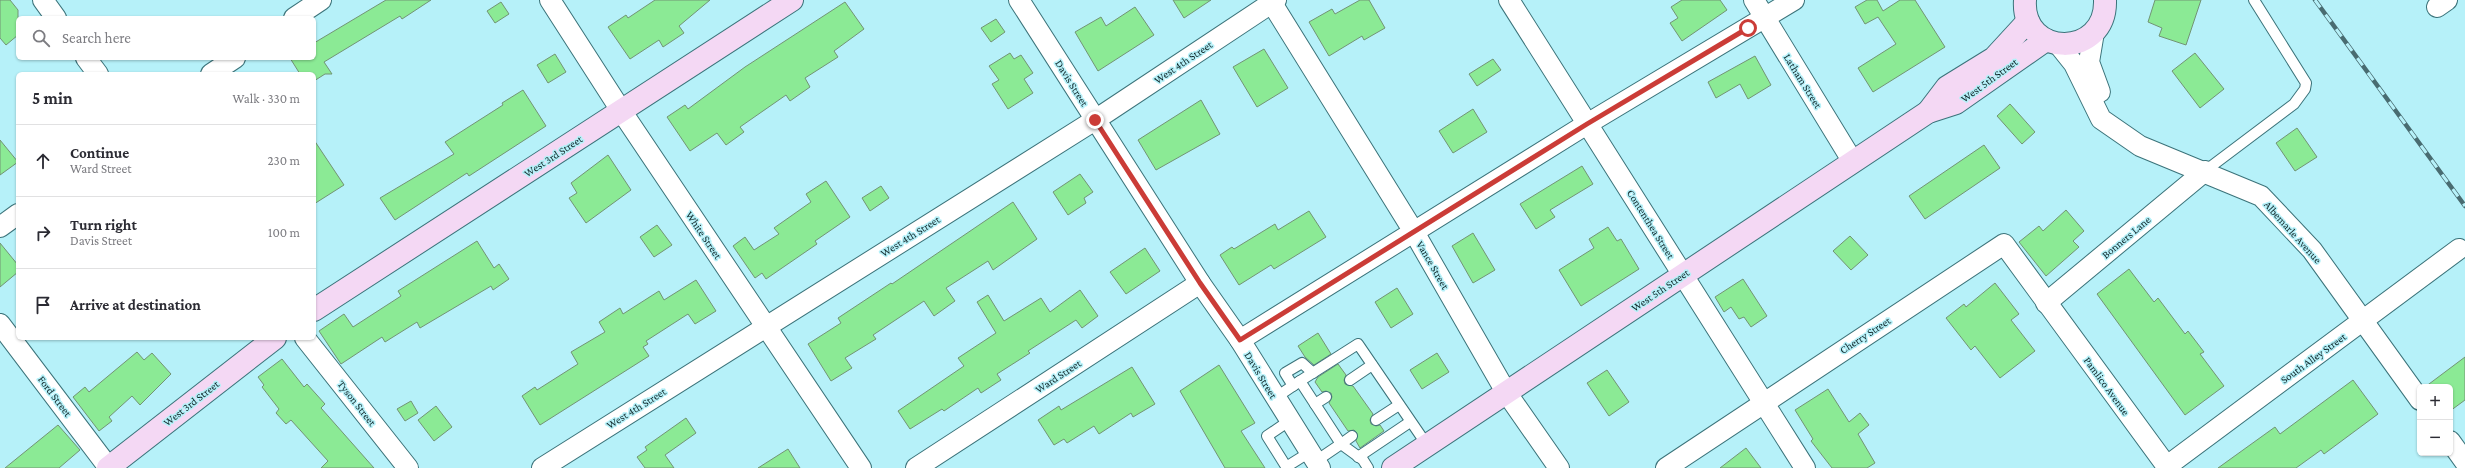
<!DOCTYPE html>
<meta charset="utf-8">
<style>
body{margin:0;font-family:"Crimson Pro",serif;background:#f7f7f7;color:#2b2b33}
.controls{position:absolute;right:12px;bottom:12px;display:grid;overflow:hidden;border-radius:6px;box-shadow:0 1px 3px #0004}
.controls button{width:36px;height:36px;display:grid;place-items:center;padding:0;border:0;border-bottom:1px solid #e1e1e2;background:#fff;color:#2b2b33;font:20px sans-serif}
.stop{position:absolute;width:12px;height:12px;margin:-9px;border:3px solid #cb3c37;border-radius:50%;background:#fff}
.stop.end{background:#cb3c37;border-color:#fff;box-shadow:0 1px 4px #0008}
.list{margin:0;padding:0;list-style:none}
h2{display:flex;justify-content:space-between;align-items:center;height:52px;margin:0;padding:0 16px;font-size:17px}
h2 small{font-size:13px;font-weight:400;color:#7c7c81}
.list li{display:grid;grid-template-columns:26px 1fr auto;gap:12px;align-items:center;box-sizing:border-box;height:72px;padding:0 16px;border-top:1px solid #e1e1e2}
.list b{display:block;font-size:15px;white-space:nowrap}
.list p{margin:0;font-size:13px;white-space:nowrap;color:#7c7c81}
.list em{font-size:13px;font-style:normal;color:#7c7c81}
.icon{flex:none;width:22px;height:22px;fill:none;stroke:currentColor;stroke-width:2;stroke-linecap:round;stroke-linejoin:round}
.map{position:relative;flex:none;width:2465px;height:468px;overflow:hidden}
.search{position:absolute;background:#fff;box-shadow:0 1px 3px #0004;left:16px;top:16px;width:300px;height:44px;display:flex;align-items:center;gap:10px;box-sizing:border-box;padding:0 14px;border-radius:6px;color:#7c7c81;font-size:15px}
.panel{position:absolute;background:#fff;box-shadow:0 1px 3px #0004;left:16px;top:72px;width:300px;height:268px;border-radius:6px}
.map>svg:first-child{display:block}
.building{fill:#8bea95;stroke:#729474}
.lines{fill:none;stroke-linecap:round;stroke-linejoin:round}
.lane-casing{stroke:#3b737a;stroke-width:12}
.street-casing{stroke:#3b737a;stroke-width:22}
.secondary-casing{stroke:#3b737a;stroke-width:24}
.lane{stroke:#fff;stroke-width:10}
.street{stroke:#fff;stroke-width:20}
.secondary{stroke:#f4d8f4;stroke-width:22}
.rail-casing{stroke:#496c71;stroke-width:4.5}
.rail{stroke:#b6f1f9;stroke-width:3;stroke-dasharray:9;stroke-linecap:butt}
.route{stroke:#cb3c37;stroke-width:5}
.labels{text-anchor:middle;stroke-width:3;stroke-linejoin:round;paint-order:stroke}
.street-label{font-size:11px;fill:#10282b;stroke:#b6f1f9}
</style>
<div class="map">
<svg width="2465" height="468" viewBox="0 0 2465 468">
<rect width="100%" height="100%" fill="#b6f1f9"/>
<g class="building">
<path d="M0,0h10l8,10v25l-12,10 -6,-7z"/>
<path d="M386,0h45l-29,19 -2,-3 -76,46 8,12h-7l-11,7v-7h-14l-10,-16h24v-15z"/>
<path d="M655,0h55l-31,26 5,7 -21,14 -4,-7 -29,19 -22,-32 18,-12 2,3z"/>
<path d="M1173,0h38l-27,18z"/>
<path d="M1360,0h9l16,28 -21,12 -2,-4 -33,20 -20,-34 23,-13 3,5z"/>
<path d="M1682,0h38l7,10 -45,31 -12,-18 8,-5 -7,-11z"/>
<path d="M1867,0h10l6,11 17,-11h15l30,47 -72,45 -15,-24 38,-24 -18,-27 -13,7 -10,-17z"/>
<path d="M2155,0h46l-15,45 -27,-9 3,-8 -14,-6z"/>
<path d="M501,2l8,12 -14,9 -8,-12z"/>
<path d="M845,2l19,27 -30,22 4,6 -33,21 5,9 -20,14 -4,-6 -46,32 4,5 -18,13 -9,-12 -27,18 -23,-34 18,-12 3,4 57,-42z"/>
<path d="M1135,7l19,28 -56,36 -23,-39 26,-15 5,9z"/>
<path d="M996,19l9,13 -14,10 -10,-14z"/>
<path d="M1264,49l24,39 -31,19 -24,-40z"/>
<path d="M1010,53l4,6 7,-4 12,18 -9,6 9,14 -25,16 -16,-25 7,-4 -10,-14z"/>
<path d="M2195,53l29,36 -24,19 -28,-37z"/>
<path d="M555,54l11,18 -18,11 -11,-18z"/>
<path d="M1755,56l16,29 -23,14 -8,-15 -24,14 -8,-16z"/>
<path d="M1493,59l8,11 -24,16 -8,-12z"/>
<path d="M523,90l23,36 -77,50 -2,-3 -72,47 -15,-22 74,-44 -9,-12 58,-37 -1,-2z"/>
<path d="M1201,100l19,34 -64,36 -18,-30z"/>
<path d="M2010,104l25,28 -13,12 -25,-28z"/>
<path d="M1473,109l14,23 -34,21 -14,-22z"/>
<path d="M2297,128l20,29 -22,14 -19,-28z"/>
<path d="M0,140l18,22 -18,13z"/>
<path d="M314,140l30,45 -30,19z"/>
<path d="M1984,145l16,23 -75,51 -16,-23z"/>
<path d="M608,155l23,35 -45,33 -17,-25 8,-5 -6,-10z"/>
<path d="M1582,166l11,18 -43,26 5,7 -19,12 -16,-25z"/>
<path d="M1080,174l13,18 -9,6 2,5 -18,12 -15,-23z"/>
<path d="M826,181l24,36 -35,24 2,3 -51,35 -4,-6 -7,5 -22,-32 12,-9 9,13 25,-16 -5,-6 37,-26 -5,-8z"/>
<path d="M881,186l8,12 -19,13 -8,-13z"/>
<path d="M1013,202l24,37 -44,31 -5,-9 -42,27 9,13 -21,15 -10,-15 -51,34 3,4 -31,19 7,10 -21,13 -23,-37 33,-21 -3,-5 53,-35 1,1z"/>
<path d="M2066,210l18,21 -11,10 6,6 -33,29 -27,-34 20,-16 4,5z"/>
<path d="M1309,211l17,26 -52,32 -3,-4 -32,20 -19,-30 12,-8 2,2 41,-25 3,6z"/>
<path d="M657,225l15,20 -18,12 -14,-20z"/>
<path d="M1608,227l9,14 4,-2 18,30 -58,37 -22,-36 35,-22 -5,-9z"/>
<path d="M1473,233l22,37 -22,13 -21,-37z"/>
<path d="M1850,236l18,19 -17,15 -18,-19z"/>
<path d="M477,241l17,27 5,-4 10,15 -16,11 -2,-4 -71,42 -3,-6 -32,20 -3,-5 -41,27 -22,-33 25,-17 9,13 48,-31 -3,-5z"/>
<path d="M0,243l18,22v7l-18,15z"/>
<path d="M1145,248l15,23 -34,23 -16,-22z"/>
<path d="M2129,269l25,33 4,-4 27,36 3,-3 16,21 -4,2 24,32 -39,29 -88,-121z"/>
<path d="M1743,279l24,37 -16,11 -7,-10 -5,2 -8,-12 -7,5 -9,-15z"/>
<path d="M696,280l20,31 -21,13 -7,-10 -42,27 2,3 -5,3 6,9 -109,69 -18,-29 13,-9 2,3 41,-26 -7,-12 34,-20 -6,-10 21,-14 3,6 36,-23 5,9z"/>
<path d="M1995,283l24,31 -8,6 24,31 -35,27 -25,-32 -4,4 -25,-32 18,-14 2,3z"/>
<path d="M1397,288l16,26 -22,14 -16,-26z"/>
<path d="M1080,290l18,26 -16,12 -6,-8 -48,31 2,2 -33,21 4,6 -20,13 -3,-5 -34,23 -2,-2 -32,20 -12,-18 66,-45 -6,-8 38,-25 -19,-31 11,-7 16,26 37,-23 9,14z"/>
<path d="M1318,333l13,21 -17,11 -9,-8 -7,-11z"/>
<path d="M137,352l7,8 8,-7 19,21 -31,31 -8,-9 -23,21 3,4 -13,10 -26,-34 12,-10 4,5z"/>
<path d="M1437,353l12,19 -27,17 -12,-19z"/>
<path d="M2465,357v43l-15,11v-24h-25z"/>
<path d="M282,359l22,28 3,-3 18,20 -4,4 53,60h-53l7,-7 -37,-41 -5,4 -10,-11 3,-4 -17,-22 2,-2 -6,-8z"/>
<path d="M1338,364l8,11 -2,5 1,4 8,2 20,28 -3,6 1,4 5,2 4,-1 4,6 -24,17 -4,-7 1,-8 -3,-3 -6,1 -19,-28 3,-6 -1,-4 -5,-2 -4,1 -7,-10 3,-5z"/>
<path d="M1219,365l36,58 -14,8 24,37h-40l-45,-77z"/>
<path d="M1132,367l23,37 -22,13 -2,-4 -32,21 -5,-8 -27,17 -3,-4 -10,6 -16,-25 21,-14 2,4z"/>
<path d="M1607,370l22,32 -20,14 -22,-33z"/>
<path d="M2353,380l25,34 -54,40 -3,-4 -25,18h-78l57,-41 5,7z"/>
<path d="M1828,389l21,33 11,-9 9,12 -11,9 17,29 -8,5h-35l-21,-27 2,-2 -18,-29z"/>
<path d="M411,401l7,12 -13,8 -8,-12z"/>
<path d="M436,406l16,21 -18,14 -16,-21z"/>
<path d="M686,418l10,15 -31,22 9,13h-29l-8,-11 10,-7 -2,-3z"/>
<path d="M58,425l22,25 -21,18h-54z"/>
<path d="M1746,448l15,20h-41z"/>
<path d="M788,449l12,19h-42z"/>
</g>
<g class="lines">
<defs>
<g id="lane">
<path d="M2205,171l89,-67 11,-15 1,-6 -52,-83"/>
<path d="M1350,380l22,-15"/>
<path d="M1300,381l58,-37 69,101"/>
<path d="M1293,386l-8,-13 17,-10 11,10"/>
<path d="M1275,398l25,-17 41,63 -25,17"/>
<path d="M1315,404l11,-7"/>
<path d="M1376,420l23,-15"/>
<path d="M1352,436l-11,8 22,16 5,8"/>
<path d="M1358,457l52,-35"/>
<path d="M1286,467l24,-15"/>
<path d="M1287,468l-20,-32 22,-15"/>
</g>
<g id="street">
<path d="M43,0l13,18"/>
<path d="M550,0l72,112 239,356"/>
<path d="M1019,0l181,283 40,57 80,128"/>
<path d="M1270,0l144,232 92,160 53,76"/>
<path d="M1509,0l296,468"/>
<path d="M1754,0l99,162"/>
<path d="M2437,7l10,-7"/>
<path d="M294,18l27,-18"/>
<path d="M2094,32l-5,30 11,30"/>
<path d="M2058,44l16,20 27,55 39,27 121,50 51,54 108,150"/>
<path d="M86,58l12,16"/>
<path d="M211,74l24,-16"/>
<path d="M0,227l18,-13"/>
<path d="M2046,303l159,-132"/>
<path d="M0,324l109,144"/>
<path d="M305,338l103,130"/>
<path d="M1240,340l347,-216 207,-124"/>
<path d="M2450,441l15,21"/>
<path d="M2167,466l292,-217"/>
<path d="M542,468l553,-348 181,-120"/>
<path d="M916,468l284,-185"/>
<path d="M1666,468l338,-224 164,224"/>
</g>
<g id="secondary">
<path d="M2025,0c-4,58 82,59 80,0"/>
<path d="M1928,112l19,-25 47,-29 34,-37"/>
<path d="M314,310l478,-310"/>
<path d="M108,468l167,-130"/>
<path d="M1393,468l535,-356 28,-9 90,-63"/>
</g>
</defs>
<use href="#lane" class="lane-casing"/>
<use href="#street" class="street-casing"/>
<use href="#secondary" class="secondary-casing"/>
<use href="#lane" class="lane"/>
<use href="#street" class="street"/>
<use href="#secondary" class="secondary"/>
<defs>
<path id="rail" d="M2315,0l150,206"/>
</defs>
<use href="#rail" class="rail-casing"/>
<use href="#rail" class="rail"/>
</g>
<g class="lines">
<path class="route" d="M1095,120l105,163 40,57 347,-216 161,-96"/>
</g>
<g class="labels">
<g class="street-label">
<text transform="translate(1183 62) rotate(-34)" y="4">West 4th Street</text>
<text transform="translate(1989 80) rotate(-36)" y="4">West 5th Street</text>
<text transform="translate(1803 81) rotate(58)" y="4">Latham Street</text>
<text transform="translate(1072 83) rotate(58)" y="4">Davis Street</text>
<text transform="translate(553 156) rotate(-33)" y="4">West 3rd Street</text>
<text transform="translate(1651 224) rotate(58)" y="4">Contenthea Street</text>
<text transform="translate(2293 232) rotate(48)" y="4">Albemarle Avenue</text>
<text transform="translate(704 235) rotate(56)" y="4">White Street</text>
<text transform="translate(910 236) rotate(-32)" y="4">West 4th Street</text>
<text transform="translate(2126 237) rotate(-40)" y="4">Bonners Lane</text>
<text transform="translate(1433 265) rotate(60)" y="4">Vance Street</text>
<text transform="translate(1660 290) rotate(-34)" y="4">West 5th Street</text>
<text transform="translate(1865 335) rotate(-33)" y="4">Cherry Street</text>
<text transform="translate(2313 358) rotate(-36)" y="4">South Alley Street</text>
<text transform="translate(1261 375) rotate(59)" y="4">Davis Street</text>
<text transform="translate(1058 376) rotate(-33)" y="4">Ward Street</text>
<text transform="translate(2107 386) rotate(54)" y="4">Pamlico Avenue</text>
<text transform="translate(55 396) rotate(53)" y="4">Ford Street</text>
<text transform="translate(191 403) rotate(-38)" y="4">West 3rd Street</text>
<text transform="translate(357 403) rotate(52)" y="4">Tyson Street</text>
<text transform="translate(636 408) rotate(-32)" y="4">West 4th Street</text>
</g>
</g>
</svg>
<div class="controls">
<button>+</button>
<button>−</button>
</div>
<div class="stop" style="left:1748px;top:28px"></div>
<div class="stop end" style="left:1095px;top:120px"></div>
<div class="search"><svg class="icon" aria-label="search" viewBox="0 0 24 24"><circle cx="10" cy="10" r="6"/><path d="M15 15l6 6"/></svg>Search here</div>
<section class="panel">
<h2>5 min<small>Walk · 330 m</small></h2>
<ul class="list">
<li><svg class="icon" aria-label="ahead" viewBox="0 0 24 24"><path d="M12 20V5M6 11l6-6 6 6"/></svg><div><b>Continue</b><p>Ward Street</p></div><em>230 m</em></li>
<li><svg class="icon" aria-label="right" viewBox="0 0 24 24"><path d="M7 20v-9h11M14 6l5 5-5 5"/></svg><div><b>Turn right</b><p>Davis Street</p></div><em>100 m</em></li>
<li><svg class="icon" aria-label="arrive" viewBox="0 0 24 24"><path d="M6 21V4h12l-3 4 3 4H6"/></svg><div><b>Arrive at destination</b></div></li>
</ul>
</section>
</div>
